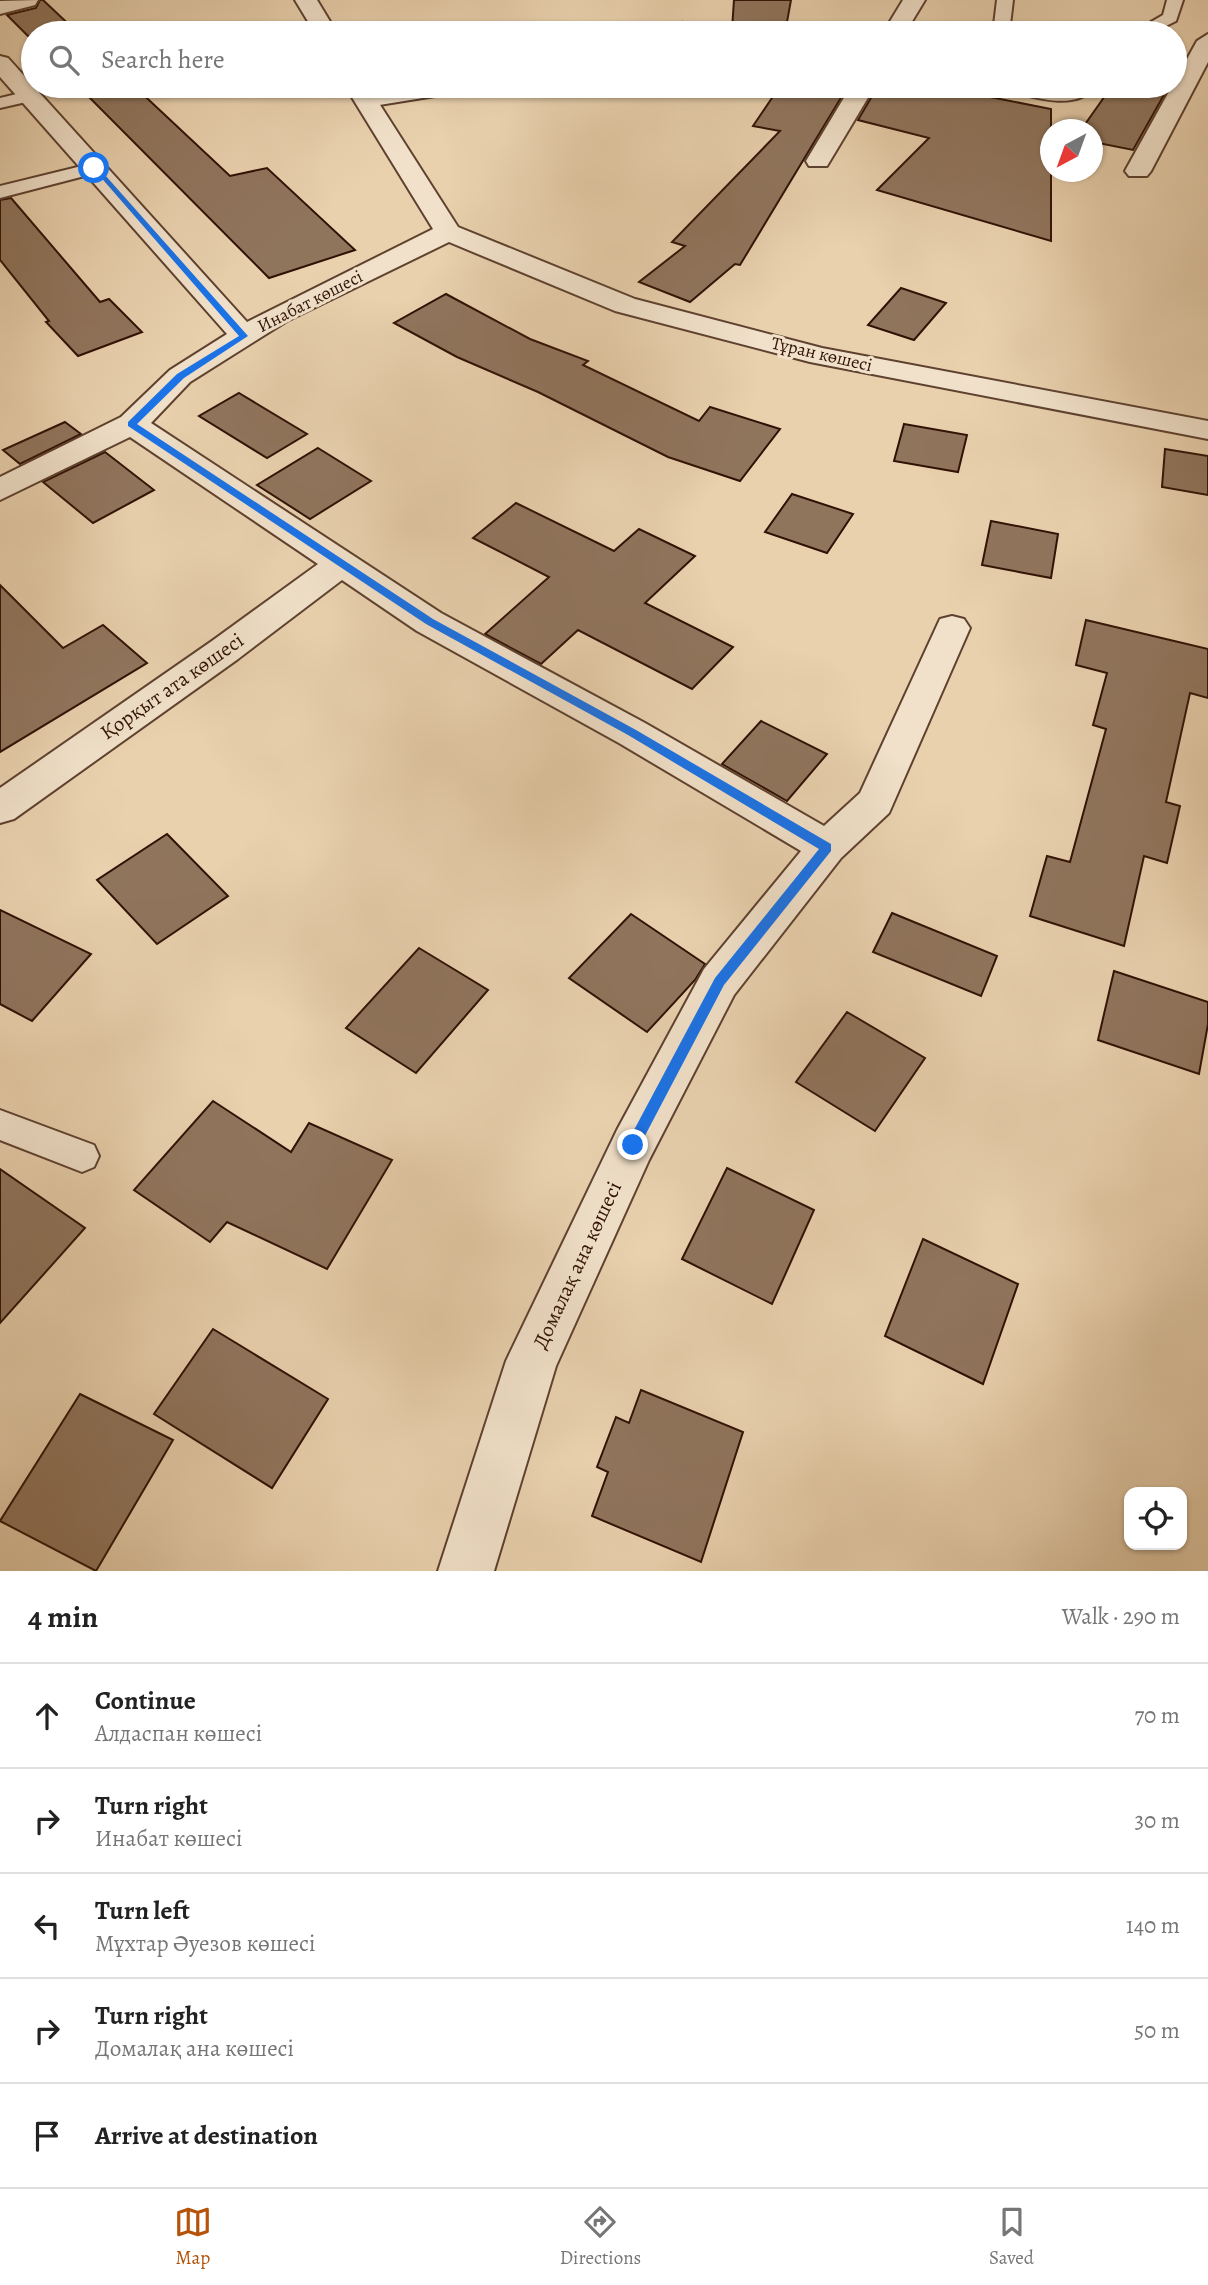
<!DOCTYPE html>
<meta charset="utf-8">
<style>
body{margin:0;font-family:Alegreya,serif;background:#f6f6f6;color:#222}
.controls{position:absolute;right:21px;bottom:21px;display:grid;overflow:hidden;border-radius:14px;box-shadow:0 2px 5px #0004}
.controls button{width:63px;height:63px;display:grid;place-items:center;padding:0;border:0;border-bottom:2px solid #e0e0e0;background:#fff;color:#222;font:35px sans-serif}
.compass{position:absolute;left:1040px;top:119px;width:63px;height:63px;border-radius:50%;background:#fff;box-shadow:0 2px 5px #0004;rotate:221deg}
.stop{position:absolute;width:21px;height:21px;margin:-16px;border:5px solid #1a73e8;border-radius:50%;background:#fff}
.stop.end{background:#1a73e8;border-color:#fff;box-shadow:0 2px 7px #0008}
.list{margin:0;padding:0;list-style:none}
h2{display:flex;justify-content:space-between;align-items:center;height:91px;margin:0;padding:0 28px;font-size:30px}
h2 small{font-size:23px;font-weight:400;color:#767676}
.list li{display:grid;grid-template-columns:46px 1fr auto;gap:21px;align-items:center;box-sizing:border-box;height:105px;padding:0 28px;border-top:2px solid #e0e0e0}
.list b{display:block;font-size:26px;white-space:nowrap}
.list p{margin:0;font-size:23px;white-space:nowrap;color:#767676}
.list em{font-size:23px;font-style:normal;color:#767676}
.icon{flex:none;width:38px;height:38px;fill:none;stroke:currentColor;stroke-width:2;stroke-linecap:round;stroke-linejoin:round}
.map{position:relative;flex:none;width:1208px;height:1571px;overflow:hidden}
.search{position:absolute;background:#fff;box-shadow:0 2px 5px #0004;left:21px;right:21px;top:21px;height:77px;display:flex;align-items:center;gap:18px;box-sizing:border-box;padding:0 24px;border-radius:38px;color:#767676;font-size:26px}
.sheet{height:616px;background:#fff}
nav{display:flex;justify-content:space-around;align-items:center;box-sizing:border-box;height:98px;border-top:2px solid #e0e0e0;background:#fff;font-size:19px;color:#767676}
nav a{display:grid;justify-items:center;gap:4px}
nav .on{color:#b45309}
.map>svg:first-child{display:block}
.building{fill:#90755d;stroke:#301105;stroke-width:2}
.lines{fill:none;stroke-linecap:round;stroke-linejoin:round}
.lane-casing{stroke:#5e412f;stroke-width:4}
.street-casing{stroke:#5e412f;stroke-width:4}
.lane{fill:#f1e1ca;fill-rule:evenodd}
.street{fill:#f1e1ca;fill-rule:evenodd}
.route{fill:#1a73e8}
.labels{text-anchor:middle;stroke-width:6;stroke-linejoin:round;paint-order:stroke}
.far-street-label{font-size:18px;fill:#301105;stroke:#f1e1ca}
.street-label{font-size:21px;fill:#301105;stroke:#f1e1ca}
</style>
<div class="map">
<svg width="1208" height="1571" viewBox="0 0 1208 1571">
<rect width="100%" height="100%" fill="#e9d1ae"/>
<filter id="stains"><feTurbulence type="fractalNoise" baseFrequency=".00286" numOctaves="4"/><feColorMatrix values="0 0 0 0 .2 0 0 0 0 .09 0 0 0 0 .02 0 0 0 .5 -.17"/></filter>
<radialGradient id="worn" r=".72"><stop offset=".6" stop-color="#630" stop-opacity="0"/><stop offset="1" stop-color="#630" stop-opacity=".3"/></radialGradient>
<g class="building">
<path d="M40,0h3l35,33h-45v8l-26,-26 29,-7z"/>
<path d="M734,0h57l-6,33h-101l-1,-11 49,7z"/>
<path d="M78,86h56l96,90 37,-8 88,82 -86,28z"/>
<path d="M780,86h68l-108,179 -5,-1 -45,38 -51,-20 46,-36 -13,-4 108,-111 -27,-5z"/>
<path d="M878,86h56l117,23v132l-174,-51 52,-52 -71,-18z"/>
<path d="M1112,86h20l33,7 -32,57 -40,-8v-12h-12z"/>
<path d="M11,198l89,104 9,-3 33,33 -64,24 -32,-34 3,-1 -49,-61v-60z"/>
<path d="M901,288l45,15 -32,37 -46,-15z"/>
<path d="M446,294l84,45 58,22 -5,4 116,56 11,-14 70,22 -40,52 -72,-24 -130,-65 -81,-35 -63,-34z"/>
<path d="M239,393l68,41 -40,24 -68,-42z"/>
<path d="M65,422l16,12 -61,30 -17,-14z"/>
<path d="M904,424l63,11 -9,37 -64,-11z"/>
<path d="M318,448l53,33 -61,38 -53,-34z"/>
<path d="M1165,449l43,7v39l-46,-8z"/>
<path d="M105,452l49,38 -61,33 -50,-41z"/>
<path d="M792,494l61,20 -26,39 -62,-21z"/>
<path d="M516,503l98,48 25,-22 56,27 -50,47 88,44 -41,42 -114,-59 -37,34 -56,-30 64,-57 -76,-39z"/>
<path d="M991,521l67,13 -7,44 -69,-13z"/>
<path d="M0,585l63,63 40,-23 44,38 -147,89z"/>
<path d="M1086,620l122,29v49l-18,-5 -24,109 14,4 -13,57 -23,-7 -20,90 -94,-30 17,-60 23,6 36,-133 -13,-4 14,-52 -31,-8z"/>
<path d="M761,721l66,33 -40,47 -65,-37z"/>
<path d="M167,834l61,62 -71,48 -60,-64z"/>
<path d="M0,910l91,44 -59,67 -32,-17z"/>
<path d="M892,913l105,43 -16,40 -108,-44z"/>
<path d="M631,914l74,50 -10,16 -48,52 -78,-54z"/>
<path d="M419,948l69,42 -72,83 -70,-45z"/>
<path d="M1114,971l94,31v22l-9,50 -101,-34z"/>
<path d="M847,1012l78,46 -50,73 -79,-49z"/>
<path d="M213,1101l78,51 18,-29 83,37 -65,109 -100,-47 -17,20 -76,-52z"/>
<path d="M727,1168l87,42 -42,94 -90,-45z"/>
<path d="M0,1169l85,59 -85,95z"/>
<path d="M923,1239l95,45 -35,100 -98,-48z"/>
<path d="M213,1329l115,70 -56,89 -118,-74z"/>
<path d="M641,1390l102,42 -42,130 -109,-46 16,-44 -11,-5 19,-50 13,6z"/>
<path d="M80,1394l93,46 -77,131 -96,-50z"/>
</g>
<g class="lines">
<defs>
<g id="lane">
<path d="M997,0h16l-4,33h-16z"/>
<path d="M1167,0h16l-7,21 -24,12h-20l31,-18z"/>
<path d="M436,86h38l-8,5 -99,16 -9,-5 9,-5z"/>
<path d="M1003,86l59,5 16,-5h18c-21,27 -63,10 -91,4z"/>
<path d="M29,91l9,5 -3,4 -35,8v-10z"/>
<path d="M94,163l6,1 3,4 -3,4 -100,26v-12z"/>
<path d="M0,1110l94,35 5,11 -5,11 -12,5 -82,-32z"/>
</g>
<g id="street">
<path d="M38,0l-3,5 -35,9v-13z"/>
<path d="M295,0h22l20,33h-22z"/>
<path d="M903,0h22l-20,33h-22z"/>
<path d="M1208,34v28l-57,109 -4,5h-18l-4,-5 72,-130z"/>
<path d="M0,56l8,2 239,264 186,-93 -88,-143h23l90,141 177,72 187,49 386,73v18l-398,-77 -195,-51 -166,-69 -162,79 -97,61 -39,41 290,190 204,110 179,103 36,-33 80,-174 12,-3 12,3 6,9 -81,185 -48,45 -107,137 -85,165 -93,206 -62,205h-56l68,-210 111,-231 87,-161 97,-118 -182,-108 -202,-112 -75,-51 -104,79 -224,160 -14,4v-35l212,-147 106,-77 -188,-127 -130,63v-23l121,-60 49,-47 57,-36 -227,-257z"/>
<path d="M851,86h24l-48,80h-18l-3,-5z"/>
</g>
</defs>
<use href="#lane" class="lane-casing"/>
<use href="#street" class="street-casing"/>
<use href="#lane" class="lane"/>
<use href="#street" class="street"/>
</g>
<path class="route" d="M91,166h6l151,170 -64,42 -47,46 296,195 203,111 195,114v7l-107,134 -86,164h-10l-2,-4 89,-167 104,-129 -191,-114 -202,-111 -298,-198v-4l49,-48 62,-38z"/>
<g class="labels">
<g class="far-street-label">
<text transform="translate(310 301) rotate(-27)" y="6">Инабат көшесі</text>
<text transform="translate(822 354) rotate(13)" y="6">Тұран көшесі</text>
</g>
<g class="street-label">
<text transform="translate(172 686) rotate(-35)" y="7">Қорқыт ата көшесі</text>
<text transform="translate(577 1265) rotate(-65)" y="7">Домалақ ана көшесі</text>
</g>
</g>
<rect width="100%" height="100%" filter="url(#stains)"/>
<rect width="100%" height="100%" fill="url(#worn)"/>
</svg>
<div class="controls">
<button><svg class="icon" aria-label="locate" viewBox="0 0 24 24"><circle cx="12" cy="12" r="6"/><path d="M12 2v4M12 18v4M2 12h4M18 12h4"/></svg></button>
</div>
<svg class="compass" viewBox="-18 -18 36 36"><path d="M0-13l5 13h-10z" fill="#e53935"/><path d="M0 13l5-13h-10z" fill="#767676"/></svg>
<div class="stop" style="left:94px;top:168px"></div>
<div class="stop end" style="left:633px;top:1145px"></div>
<div class="search"><svg class="icon" aria-label="search" viewBox="0 0 24 24"><circle cx="10" cy="10" r="6"/><path d="M15 15l6 6"/></svg>Search here</div>
</div>
<section class="sheet">
<h2>4 min<small>Walk · 290 m</small></h2>
<ul class="list">
<li><svg class="icon" aria-label="ahead" viewBox="0 0 24 24"><path d="M12 20V5M6 11l6-6 6 6"/></svg><div><b>Continue</b><p>Алдаспан көшесі</p></div><em>70 m</em></li>
<li><svg class="icon" aria-label="right" viewBox="0 0 24 24"><path d="M7 20v-9h11M14 6l5 5-5 5"/></svg><div><b>Turn right</b><p>Инабат көшесі</p></div><em>30 m</em></li>
<li><svg class="icon" aria-label="left" viewBox="0 0 24 24"><path d="M17 20v-9H6M10 6l-5 5 5 5"/></svg><div><b>Turn left</b><p>Мұхтар Әуезов көшесі</p></div><em>140 m</em></li>
<li><svg class="icon" aria-label="right" viewBox="0 0 24 24"><path d="M7 20v-9h11M14 6l5 5-5 5"/></svg><div><b>Turn right</b><p>Домалақ ана көшесі</p></div><em>50 m</em></li>
<li><svg class="icon" aria-label="arrive" viewBox="0 0 24 24"><path d="M6 21V4h12l-3 4 3 4H6"/></svg><div><b>Arrive at destination</b></div></li>
</ul>
</section>
<nav>
<a class="on"><svg class="icon" aria-label="map" viewBox="0 0 24 24"><path d="M3 6l6-2 6 2 6-2v14l-6 2-6-2-6 2zM9 4v14M15 6v14"/></svg>Map</a>
<a><svg class="icon" aria-label="directions" viewBox="0 0 24 24"><path d="M12 3l9 9-9 9-9-9zM9 14v-3h6M13 9l2 2-2 2"/></svg>Directions</a>
<a><svg class="icon" aria-label="saved" viewBox="0 0 24 24"><path d="M7 4h10v16l-5-4-5 4z"/></svg>Saved</a>
</nav>
